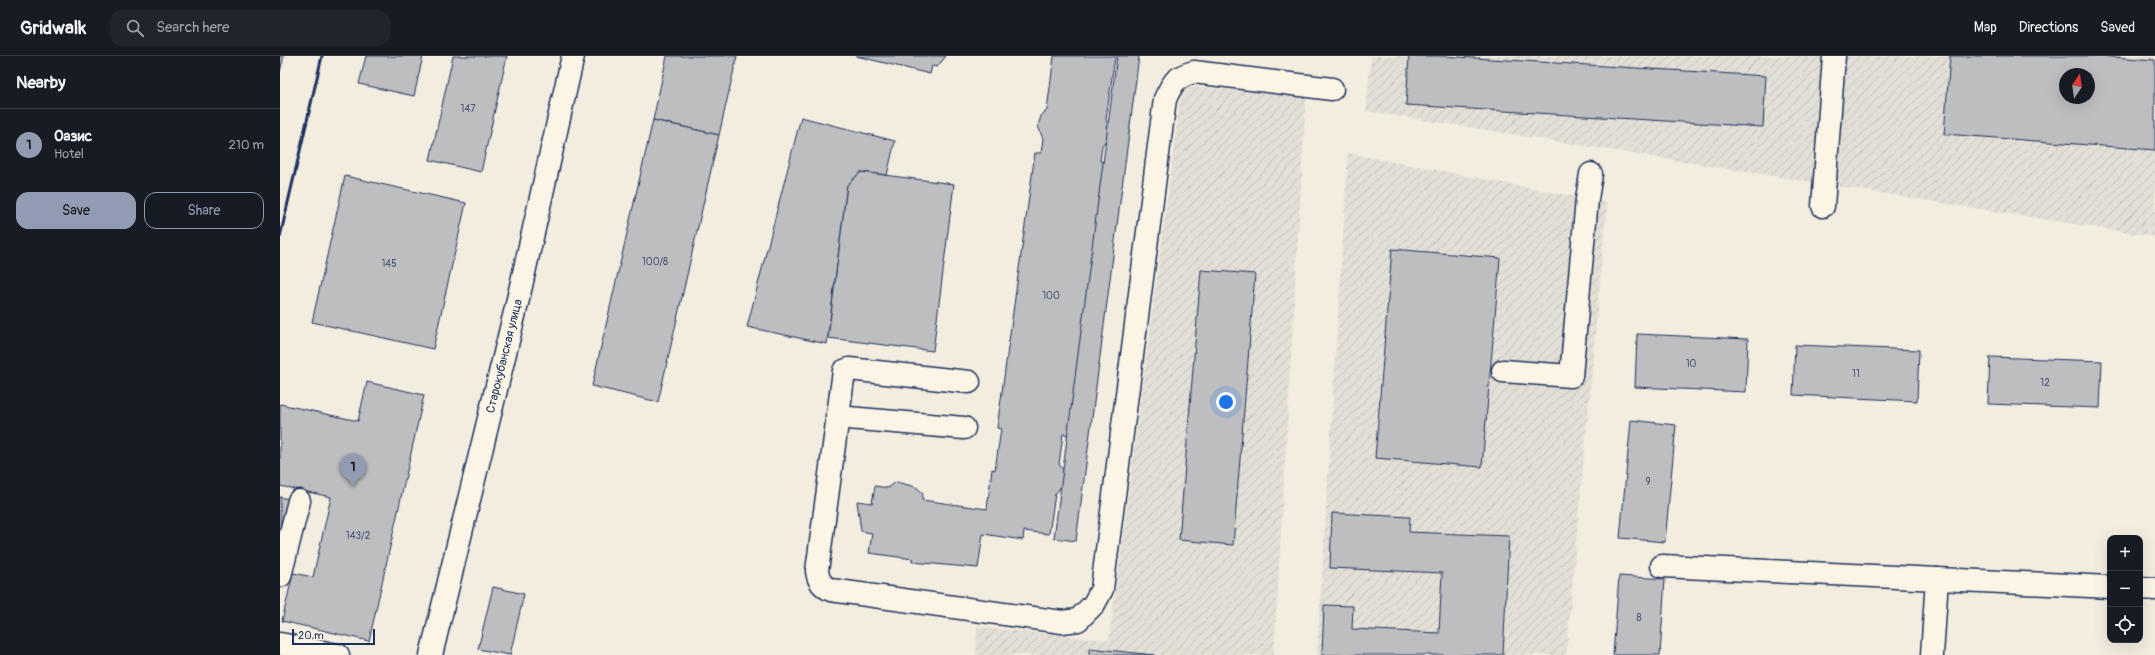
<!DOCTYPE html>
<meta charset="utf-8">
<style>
body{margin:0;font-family:Pangolin,sans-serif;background:#20242c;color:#f1f3f6}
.controls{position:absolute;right:12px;bottom:12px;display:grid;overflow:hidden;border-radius:8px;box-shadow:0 4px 16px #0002}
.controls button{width:36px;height:36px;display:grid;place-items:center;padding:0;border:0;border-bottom:1px solid #363941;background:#171b24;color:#f1f3f6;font:20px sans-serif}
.compass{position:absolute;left:1779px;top:12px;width:36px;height:36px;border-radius:50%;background:#171b24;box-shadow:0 4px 16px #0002;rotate:13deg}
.scale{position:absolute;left:12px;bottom:10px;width:83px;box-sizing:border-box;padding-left:4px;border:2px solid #1b2f5e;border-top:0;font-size:11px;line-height:14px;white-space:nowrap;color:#1b2f5e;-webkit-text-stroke:3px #fcf5e5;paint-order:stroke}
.you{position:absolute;left:946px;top:346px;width:14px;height:14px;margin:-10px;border:3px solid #fff;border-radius:50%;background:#1a73e8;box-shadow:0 0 0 6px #1a73e833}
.badge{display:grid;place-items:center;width:26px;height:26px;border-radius:50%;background:#919bb2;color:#111;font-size:13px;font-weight:700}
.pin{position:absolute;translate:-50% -33px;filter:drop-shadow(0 1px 2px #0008)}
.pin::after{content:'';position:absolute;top:21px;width:14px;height:12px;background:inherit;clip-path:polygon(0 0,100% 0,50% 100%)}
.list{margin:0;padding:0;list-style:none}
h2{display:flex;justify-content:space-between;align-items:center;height:52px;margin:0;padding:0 16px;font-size:17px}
h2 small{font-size:13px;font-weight:400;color:#9ea1a6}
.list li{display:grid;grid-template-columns:26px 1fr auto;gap:12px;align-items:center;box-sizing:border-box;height:72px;padding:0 16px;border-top:1px solid #363941}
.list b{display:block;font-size:15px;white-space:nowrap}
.list p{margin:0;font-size:13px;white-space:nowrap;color:#9ea1a6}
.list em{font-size:13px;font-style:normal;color:#9ea1a6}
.actions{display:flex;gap:8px;padding:12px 16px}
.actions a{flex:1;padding:9px 0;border:1px solid #919bb2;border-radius:12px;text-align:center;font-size:14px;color:#919bb2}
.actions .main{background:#919bb2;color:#111}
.icon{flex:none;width:22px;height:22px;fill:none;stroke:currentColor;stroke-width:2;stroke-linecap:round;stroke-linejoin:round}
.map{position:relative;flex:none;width:1875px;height:599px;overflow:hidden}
header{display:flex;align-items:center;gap:24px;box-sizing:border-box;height:56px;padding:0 20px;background:#171b24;border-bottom:1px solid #363941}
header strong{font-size:19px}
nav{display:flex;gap:22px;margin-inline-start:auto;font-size:14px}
.search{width:280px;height:36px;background:#20242c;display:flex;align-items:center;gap:10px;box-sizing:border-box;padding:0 14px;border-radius:12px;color:#9ea1a6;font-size:15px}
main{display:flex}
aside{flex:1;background:#171b24}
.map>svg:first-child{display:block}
.industrial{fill:url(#industrial-furrows);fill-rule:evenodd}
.building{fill:#bebec0;stroke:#1b2f5e;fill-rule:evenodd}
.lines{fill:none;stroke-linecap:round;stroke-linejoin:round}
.minor-casing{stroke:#1b2f5e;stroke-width:25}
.minor{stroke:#fcf5e5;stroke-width:22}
.rail{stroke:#1b2f5e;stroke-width:3}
.labels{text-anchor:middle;stroke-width:3;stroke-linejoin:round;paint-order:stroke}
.number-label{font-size:10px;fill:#445376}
.street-label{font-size:12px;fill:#1b2f5e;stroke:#fcf5e5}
</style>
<header>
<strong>Gridwalk</strong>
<div class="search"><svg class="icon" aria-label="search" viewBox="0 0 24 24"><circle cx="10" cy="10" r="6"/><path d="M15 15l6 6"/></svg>Search here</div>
<nav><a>Map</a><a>Directions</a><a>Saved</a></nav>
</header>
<main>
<aside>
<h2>Nearby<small></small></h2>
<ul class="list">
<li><span class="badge">1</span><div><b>Оазис</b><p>Hotel</p></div><em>210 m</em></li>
</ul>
<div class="actions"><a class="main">Save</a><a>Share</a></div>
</aside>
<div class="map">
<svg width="1875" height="599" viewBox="0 0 1875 599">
<defs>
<pattern id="industrial-furrows" width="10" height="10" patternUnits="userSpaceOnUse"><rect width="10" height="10" fill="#e3dfd6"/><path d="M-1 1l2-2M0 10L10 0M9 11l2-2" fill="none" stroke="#c2c0ba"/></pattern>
</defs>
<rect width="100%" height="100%" fill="#f3ede0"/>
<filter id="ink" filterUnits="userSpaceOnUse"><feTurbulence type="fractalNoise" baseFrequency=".025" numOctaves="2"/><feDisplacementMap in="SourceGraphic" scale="8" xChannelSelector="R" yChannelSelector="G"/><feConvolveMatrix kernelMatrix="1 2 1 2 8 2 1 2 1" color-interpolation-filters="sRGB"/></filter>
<g filter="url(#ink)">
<g class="industrial">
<path d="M1091,0h784v181l-789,-126zM1785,18h24v24h-24z"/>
<path d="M902,30l124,10 -32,559h-298l1,-28 132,13z"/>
<path d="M1068,97l259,50 -41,452h-249z"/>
</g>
<g class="building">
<path d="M0,0h4l-4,16z"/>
<path d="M86,0h57l-9,40 -55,-12z"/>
<path d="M173,0h54l-26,116 -51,-12z"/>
<path d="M387,0h70l-18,79 -66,-15z"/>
<path d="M576,0h90l-9,11 -5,-1 -2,8z"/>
<path d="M774,0h61l-9,63 4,15 -8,12 -2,15 6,1 -38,273 -5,-1 -4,30 6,9 -2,11 -8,10 -6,40 -25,-3 -1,9 -40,-6 -5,34 -66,-6 1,-3 -44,-6 3,-20 -11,-2 -4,-30 15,2 3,-17 13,2 8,-6 20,5 7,6 -1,7 65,9 5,-40 3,1 6,-41 -4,-1 38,-275h6l2,-14 -5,-13 3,-10 6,-6z"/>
<path d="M837,0h22l-63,485 -22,-3z"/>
<path d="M1129,0h33l324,20 -3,51 -357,-22z"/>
<path d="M1670,0h148l57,4v90l-211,-16zM1785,18h24v24h-24z"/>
<path d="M521,61l94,24 -8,34 -26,-3 -14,13 -20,159 -80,-17z"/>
<path d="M373,64l66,15 -61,267 -66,-16z"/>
<path d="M581,116l93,12 -21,167 -105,-13 19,-153z"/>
<path d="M65,120l121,27 -33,146 -121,-27z"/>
<path d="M1112,193l108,9 -18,209 -107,-9z"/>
<path d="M921,214l54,4 -22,271 -54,-5z"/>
<path d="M1357,278l111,5 -2,53 -111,-5z"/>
<path d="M1515,289l124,5 -2,51 -124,-6z"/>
<path d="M1710,301l112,4 -2,47 -112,-4z"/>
<path d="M87,326l57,13 -55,246 -87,-20 11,-48 20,4 18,-80 -51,-11v-82l78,17z"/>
<path d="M1351,364l45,5 -11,117 -45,-4z"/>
<path d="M0,441l8,2 -8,32z"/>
<path d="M1052,457l78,4 -1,15 100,4 -6,119h-181l2,-50 29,1 -1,23 87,4 3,-60 -112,-5z"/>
<path d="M1339,520l46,3 -5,76h-47z"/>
<path d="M213,531l31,7 -14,61 -32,-6z"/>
<path d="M809,592l65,7h-65z"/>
</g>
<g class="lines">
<defs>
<g id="minor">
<path d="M1543,150l11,-150"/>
<path d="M1223,315l68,5 16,-177 4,-25"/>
<path d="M689,326l-120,-13 -5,2 -27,200c1,9 5,15 14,19l231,32 16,-2 16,-16 8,-15 63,-490c8,-17 10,-22 29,-27l138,17"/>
<path d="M557,361l127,11"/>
<path d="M1382,510l448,21"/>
<path d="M0,520l19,-75"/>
<path d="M1860,532l15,1"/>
<path d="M0,588l58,11"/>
<path d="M151,599l85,-347 57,-252"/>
<path d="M1652,599l5,-76"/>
</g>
</defs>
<use href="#minor" class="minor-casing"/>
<use href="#minor" class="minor"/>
<path class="rail" d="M0,181l42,-181"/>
</g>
</g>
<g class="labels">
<g class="number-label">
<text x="188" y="56">147</text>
<text x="375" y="209">100/8</text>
<text x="109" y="211">145</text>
<text x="771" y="243">100</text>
<text x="1411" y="311">10</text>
<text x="1576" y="321">11</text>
<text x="1765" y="330">12</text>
<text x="1368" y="429">9</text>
<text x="78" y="483">143/2</text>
<text x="1359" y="565">8</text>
</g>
<g class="street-label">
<text transform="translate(224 300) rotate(-76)" y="4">Старокубанская улица</text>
</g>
</g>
</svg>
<div class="controls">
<button>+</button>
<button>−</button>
<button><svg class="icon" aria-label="locate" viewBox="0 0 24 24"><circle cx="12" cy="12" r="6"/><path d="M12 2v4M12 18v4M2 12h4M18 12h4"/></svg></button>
</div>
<svg class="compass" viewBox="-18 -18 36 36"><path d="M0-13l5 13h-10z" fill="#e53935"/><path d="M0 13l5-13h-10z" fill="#9ea1a6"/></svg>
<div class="scale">20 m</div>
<div class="you"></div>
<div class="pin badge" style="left:73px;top:431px">1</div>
</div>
</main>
